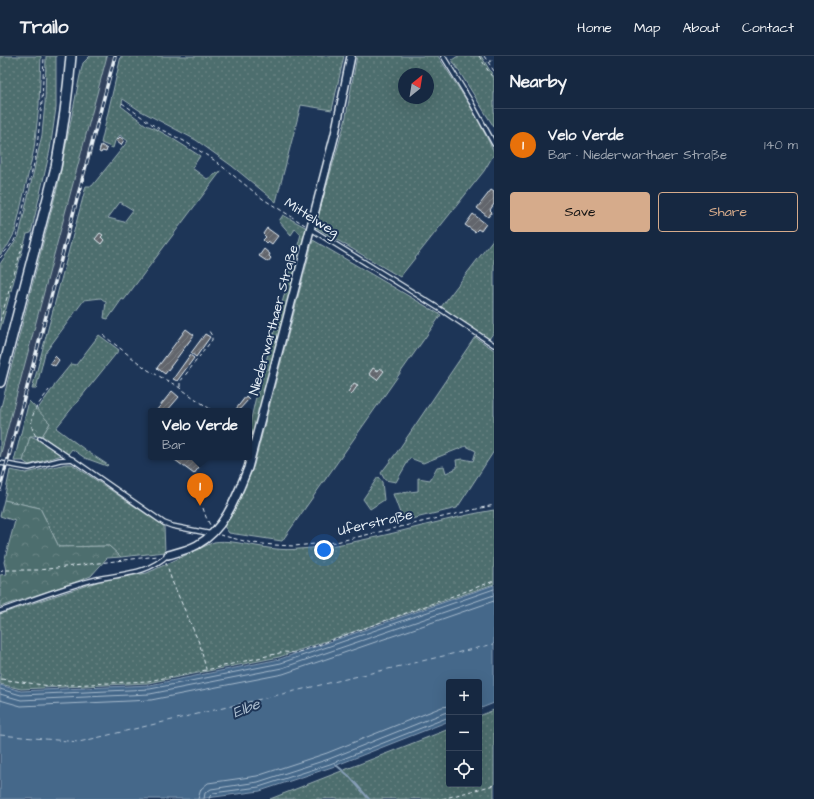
<!DOCTYPE html>
<meta charset="utf-8">
<style>
body{margin:0;font-family:"Architects Daughter",sans-serif;background:#1f3048;color:#f1f3f6}
.controls{position:absolute;right:12px;bottom:12px;display:grid;overflow:hidden;border-radius:4px;box-shadow:0 4px 16px #0002}
.controls button{width:36px;height:36px;display:grid;place-items:center;padding:0;border:0;border-bottom:1px solid #35445a;background:#162841;color:#f1f3f6;font:20px sans-serif}
.compass{position:absolute;left:398px;top:12px;width:36px;height:36px;border-radius:50%;background:#162841;box-shadow:0 4px 16px #0002;rotate:30deg}
.you{position:absolute;left:324px;top:494px;width:14px;height:14px;margin:-10px;border:3px solid #fff;border-radius:50%;background:#1a73e8;box-shadow:0 0 0 6px #1a73e833}
.badge{display:grid;place-items:center;width:26px;height:26px;border-radius:50%;background:#d6ab8b;color:#fff;font-size:13px;font-weight:700}
.pin{position:absolute;translate:-50% -33px;filter:drop-shadow(0 1px 2px #0008)}
.pin::after{content:'';position:absolute;top:21px;width:14px;height:12px;background:inherit;clip-path:polygon(0 0,100% 0,50% 100%)}
.popup{position:absolute;left:148px;top:352px;width:104px;height:52px;box-sizing:border-box;display:grid;place-content:center;border-radius:4px;background:#162841;filter:drop-shadow(0 1px 3px #0005);font-size:13px;white-space:nowrap;color:#9ea6b1}
.popup b{font-size:15px;color:#f1f3f6}
.popup::after{content:'';position:absolute;left:50%;top:100%;margin-left:-8px;border:8px solid transparent;border-top-color:#162841}
.list{margin:0;padding:0;list-style:none}
h2{display:flex;justify-content:space-between;align-items:center;height:52px;margin:0;padding:0 16px;font-size:17px}
h2 small{font-size:13px;font-weight:400;color:#9ea6b1}
.list li{display:grid;grid-template-columns:26px 1fr auto;gap:12px;align-items:center;box-sizing:border-box;height:72px;padding:0 16px;border-top:1px solid #35445a}
.list b{display:block;font-size:15px;white-space:nowrap}
.list p{margin:0;font-size:13px;white-space:nowrap;color:#9ea6b1}
.list em{font-size:13px;font-style:normal;color:#9ea6b1}
.actions{display:flex;gap:8px;padding:12px 16px}
.actions a{flex:1;padding:9px 0;border:1px solid #d6ab8b;border-radius:4px;text-align:center;font-size:14px;color:#d6ab8b}
.actions .main{background:#d6ab8b;color:#111}
.icon{flex:none;width:22px;height:22px;fill:none;stroke:currentColor;stroke-width:2;stroke-linecap:round;stroke-linejoin:round}
.map{position:relative;flex:none;width:494px;height:743px;overflow:hidden}
header{display:flex;align-items:center;gap:24px;box-sizing:border-box;height:56px;padding:0 20px;background:#162841;border-bottom:1px solid #35445a}
header strong{font-size:19px}
nav{display:flex;gap:22px;margin-inline-start:auto;font-size:14px}
main{display:flex}
aside{flex:1;background:#162841}
.map>svg:first-child{display:block}
.built{fill:#32435d}
.grass{fill:url(#grass-dots);stroke:#9bb0b3;fill-rule:evenodd}
.forest{fill:url(#forest-crowns);stroke:#9bb0b3}
.water{fill:#44678a;stroke:#869eb6}
.lines{fill:none;stroke-linecap:round;stroke-linejoin:round}
.shore{stroke:#a6bacc;stroke-width:1}
.stream{stroke:#869eb6;stroke-width:2}
.ferry{stroke:#afc1d2;stroke-width:1;stroke-dasharray:5 4;stroke-linecap:butt}
.building{fill:url(#building-hatch);stroke:#e8f1f8}
.service-casing{stroke:#e8f1f8;stroke-width:6}
.minor-casing{stroke:#e8f1f8;stroke-width:10}
.secondary-casing{stroke:#e8f1f8;stroke-width:12}
.path{stroke:#e8f1f8;stroke-width:1;stroke-dasharray:4 3;stroke-linecap:butt}
.service{stroke:#1d3557;stroke-width:3.5}
.minor{stroke:#1d3557;stroke-width:7}
.secondary{stroke:#1d3557;stroke-width:9}
.rail-casing{stroke:#e8f1f8;stroke-width:3.5}
.rail{stroke:#1d3557;stroke-width:2;stroke-dasharray:6;stroke-linecap:butt}
.labels{text-anchor:middle;stroke-width:4;stroke-linejoin:round;paint-order:stroke}
.street-label{font-size:14px;fill:#e8f1f8;stroke:#1d3557}
.water-label{font-size:15px;font-style:italic;fill:#afc1d2;stroke:#1d3557}
</style>
<header>
<strong>Trailo</strong>
<nav><a>Home</a><a>Map</a><a>About</a><a>Contact</a></nav>
</header>
<main>
<div class="map">
<svg width="494" height="743" viewBox="0 0 494 743">
<defs>
<pattern id="grass-dots" width="8" height="8" patternUnits="userSpaceOnUse"><rect width="8" height="8" fill="#4e6e6e"/><path d="M2 2h.1M6 6h.1" fill="none" stroke="#688383" stroke-width="1.8" stroke-linecap="round"/></pattern>
<pattern id="forest-crowns" width="20" height="18" patternUnits="userSpaceOnUse"><rect width="20" height="18" fill="#4e6e6e"/><path d="M2 6a3 3 0 1 1 6 0M12 15a3 3 0 1 1 6 0" fill="none" stroke="#688383"/></pattern>
<pattern id="building-hatch" width="6" height="6" patternUnits="userSpaceOnUse"><rect width="6" height="6" fill="#62656c"/><path d="M-1 1l2-2M0 6l6-6M5 7l2-2" fill="none" stroke="#787c82"/></pattern>
</defs>
<rect width="100%" height="100%" fill="#1d3557"/>
<filter id="ink" filterUnits="userSpaceOnUse"><feTurbulence type="fractalNoise" baseFrequency=".025" numOctaves="2"/><feDisplacementMap in="SourceGraphic" scale="8" xChannelSelector="R" yChannelSelector="G"/><feConvolveMatrix kernelMatrix="1 2 1 2 8 2 1 2 1" color-interpolation-filters="sRGB"/></filter>
<g filter="url(#ink)">
<path class="built" d="M107,0h10l-106,404 -11,-3z"/>
<g class="grass">
<path d="M0,0h41l-2,49 -5,44 -19,83 -7,13 -8,10z"/>
<path d="M46,0h10v52l-6,42 -19,83 -4,1 -27,96v-66l19,-28 23,-101 3,-32z"/>
<path d="M90,0h17l-107,401v-46l58,-226 22,-110 3,-12z"/>
<path d="M121,0h223l-12,54 -31,-5 -25,97 -44,-36 -36,-26 -57,-30 -16,-11 -2,7 25,19 8,3 16,9 30,19 -8,12 15,11 14,-8 -97,129 -2,-1 -14,20 -4,-1 2,-16 -5,-4 -17,2 -39,53 -9,36h-4l54,-203h6l36,-45 -8,-6 -5,6 -2,7 -12,-5zM120,146l13,8 -9,12 -16,-4z"/>
<path d="M357,0h81l36,56 20,40v2l-10,17 -84,106 -85,-50 30,-105zM404,18h24v24h-24z"/>
<path d="M458,0h23l13,21v50l-42,-67z"/>
<path d="M283,159l24,13 -54,208h-4v-8l6,-27 46,-167 -6,-5 -4,6 -12,-14z"/>
<path d="M494,182v94l-5,7 -48,-32z"/>
<path d="M313,184l128,75 -159,226 -53,-8 -5,-7 17,-30 13,-31z"/>
<path d="M99,279l20,15 -63,78 32,24 20,13 -1,1 -22,-8 -13,-9 -4,5 -26,-18 8,-13 -13,-13 13,-18 4,-5v-2l17,-21 5,1z"/>
<path d="M475,281l19,13v101l-37,57 -54,13 -10,-27 25,-3v-13l12,2 7,-13 7,-1 2,7 11,-5 -1,-8 7,-1 10,2 3,-10 -10,-5 -43,17 -13,-5 -14,24 -11,-2 -4,-7 16,-21z"/>
<path d="M30,380l10,4 22,15 -33,10 -6,-4z"/>
<path d="M66,408h6l92,62 1,26 -44,5 -12,-11 -50,1 -19,-39 -36,-8 6,-30 16,3z"/>
<path d="M378,421l4,5 2,18 -14,9 -7,-10z"/>
<path d="M494,454v74l-215,73 -131,26 -127,6 -21,-5v-70l100,-33 47,-8 67,-31c13,-2 24,1 37,3 16,3 32,6 48,4 67,-4 130,-28 195,-39z"/>
<path d="M494,654v89h-224l179,-70v55h30v-68z"/>
</g>
<g class="forest">
<path d="M29,345l21,22 -8,13h-12l-7,25h-9z"/>
<path d="M4,444l36,8 19,39 50,-1 12,11 -14,1 -16,18 -18,7 -73,24v-32l7,-1 -3,-12 11,-41 -15,-5z"/>
</g>
<path class="water" d="M494,529v118l-15,6v-27h-30v39l-117,46 -72,24 -61,8h-199v-114l21,6 129,-6 130,-26z"/>
<g class="lines">
<g class="shore">
<path d="M0,633l21,6 129,-6 131,-26 213,-74"/>
<path d="M0,638l21,6 129,-6 132,-26 212,-73"/>
<path d="M0,644l21,6 130,-6 132,-26 211,-73"/>
<path d="M198,743l3,-10 7,-6 49,-7 70,-23 115,-46 7,-1"/>
<path d="M204,743l1,-6 6,-4 47,-7 71,-23 115,-46 5,-1"/>
<path d="M209,743l1,-3 3,-3 46,-6 71,-23 119,-47"/>
</g>
<path class="stream" d="M335,708l14,12 20,23"/>
<path class="ferry" d="M0,679l79,7 415,-98"/>
</g>
<g class="building">
<path d="M120,81l4,3 -3,5 -5,-4z"/>
<path d="M101,89l6,4 -1,3 -4,-1 -1,2 -2,-1z"/>
<path d="M491,134l3,2v12l-4,6 2,2 -4,5 -11,-9z"/>
<path d="M473,158l13,10 -5,7 -3,-2 -3,3 -10,-7z"/>
<path d="M267,172l11,8 -6,8 -4,-3 -2,2 -3,-3 3,-3 -3,-3z"/>
<path d="M100,177l3,2 -2,2 3,3 -3,4 -6,-5z"/>
<path d="M264,193l6,5 -1,2 2,2 -3,4 -9,-6z"/>
<path d="M186,273l8,6 -29,39 -8,-6z"/>
<path d="M205,278l5,3 -14,20 -5,-4z"/>
<path d="M190,299l4,3 -17,23 -4,-2z"/>
<path d="M55,300l4,4 -4,6 -5,-3z"/>
<path d="M373,312l5,3 2,-3 4,3 -7,9 -8,-6z"/>
<path d="M354,327l4,2 -7,10 -3,-3z"/>
<path d="M172,335l7,6 -12,14h-11z"/>
<path d="M246,340l3,3 -11,12 -2,-2z"/>
<path d="M171,401h23l8,6 -8,11z"/>
</g>
<g class="lines">
<defs>
<g id="service">
<path d="M443,0l28,46 23,42"/>
<path d="M311,173l132,82 51,34"/>
<path d="M40,382l31,21"/>
<path d="M0,407l29,5 31,-8 12,-1 92,64 8,3 40,8"/>
<path d="M0,555c32,-11 64,-24 97,-32 28,-6 48,-4 71,-24"/>
</g>
<path id="minor" d="M168,499c10,-3 20,-5 29,-10 28,-15 40,-50 51,-77l87,-334 16,-78"/>
<path id="secondary" d="M0,326l56,-215c7,-37 12,-74 15,-111"/>
</defs>
<use href="#service" class="service-casing"/>
<use href="#minor" class="minor-casing"/>
<use href="#secondary" class="secondary-casing"/>
<g class="path">
<path d="M479,0l15,24"/>
<path d="M484,0l10,15"/>
<path d="M489,6l5,-3"/>
<path d="M122,47l34,24 28,14 30,19 49,39 42,26"/>
<path d="M0,202l14,-17 3,-7 19,-79 6,-53 2,-46"/>
<path d="M0,265l23,-77"/>
<path d="M103,279l45,35 29,16 36,25"/>
<path d="M180,331v-5l32,-42v-4l-3,-5"/>
<path d="M36,380c-12,-17 3,-32 13,-46"/>
<path d="M203,452l3,9 4,8"/>
<path d="M220,479l32,8 22,2 20,1 42,-4 158,-37"/>
<path d="M166,506l6,19 28,64 6,24"/>
<path d="M0,516l2,-2h37l119,-14"/>
<path d="M1,623l49,7 98,-5 58,-11 78,-18 12,1 198,-72"/>
<path d="M442,743l52,-14"/>
</g>
<use href="#service" class="service"/>
<use href="#minor" class="minor"/>
<use href="#secondary" class="secondary"/>
<defs>
<path id="rail" d="M0,433l115,-433"/>
</defs>
<use href="#rail" class="rail-casing"/>
<use href="#rail" class="rail"/>
</g>
</g>
<g class="labels">
<g class="street-label">
<text transform="translate(312 161) rotate(32)" y="5">Mittelweg</text>
<text transform="translate(273 264) rotate(-75)" y="5">Niederwarthaer Straße</text>
<text transform="translate(375 466) rotate(-13)" y="5">Uferstraße</text>
</g>
<g class="water-label">
<text transform="translate(246 652) rotate(-22)" y="5">Elbe</text>
</g>
</g>
</svg>
<div class="controls">
<button>+</button>
<button>−</button>
<button><svg class="icon" aria-label="locate" viewBox="0 0 24 24"><circle cx="12" cy="12" r="6"/><path d="M12 2v4M12 18v4M2 12h4M18 12h4"/></svg></button>
</div>
<svg class="compass" viewBox="-18 -18 36 36"><path d="M0-13l5 13h-10z" fill="#e53935"/><path d="M0 13l5-13h-10z" fill="#9ea6b1"/></svg>
<div class="you"></div>
<div class="pin badge" style="left:200px;top:450px;background:#e8710a">1</div>
<div class="popup"><b>Velo Verde</b>Bar</div>
</div>
<aside>
<h2>Nearby<small></small></h2>
<ul class="list">
<li><span class="badge" style="background:#e8710a">1</span><div><b>Velo Verde</b><p>Bar · Niederwarthaer Straße</p></div><em>140 m</em></li>
</ul>
<div class="actions"><a class="main">Save</a><a>Share</a></div>
</aside>
</main>
